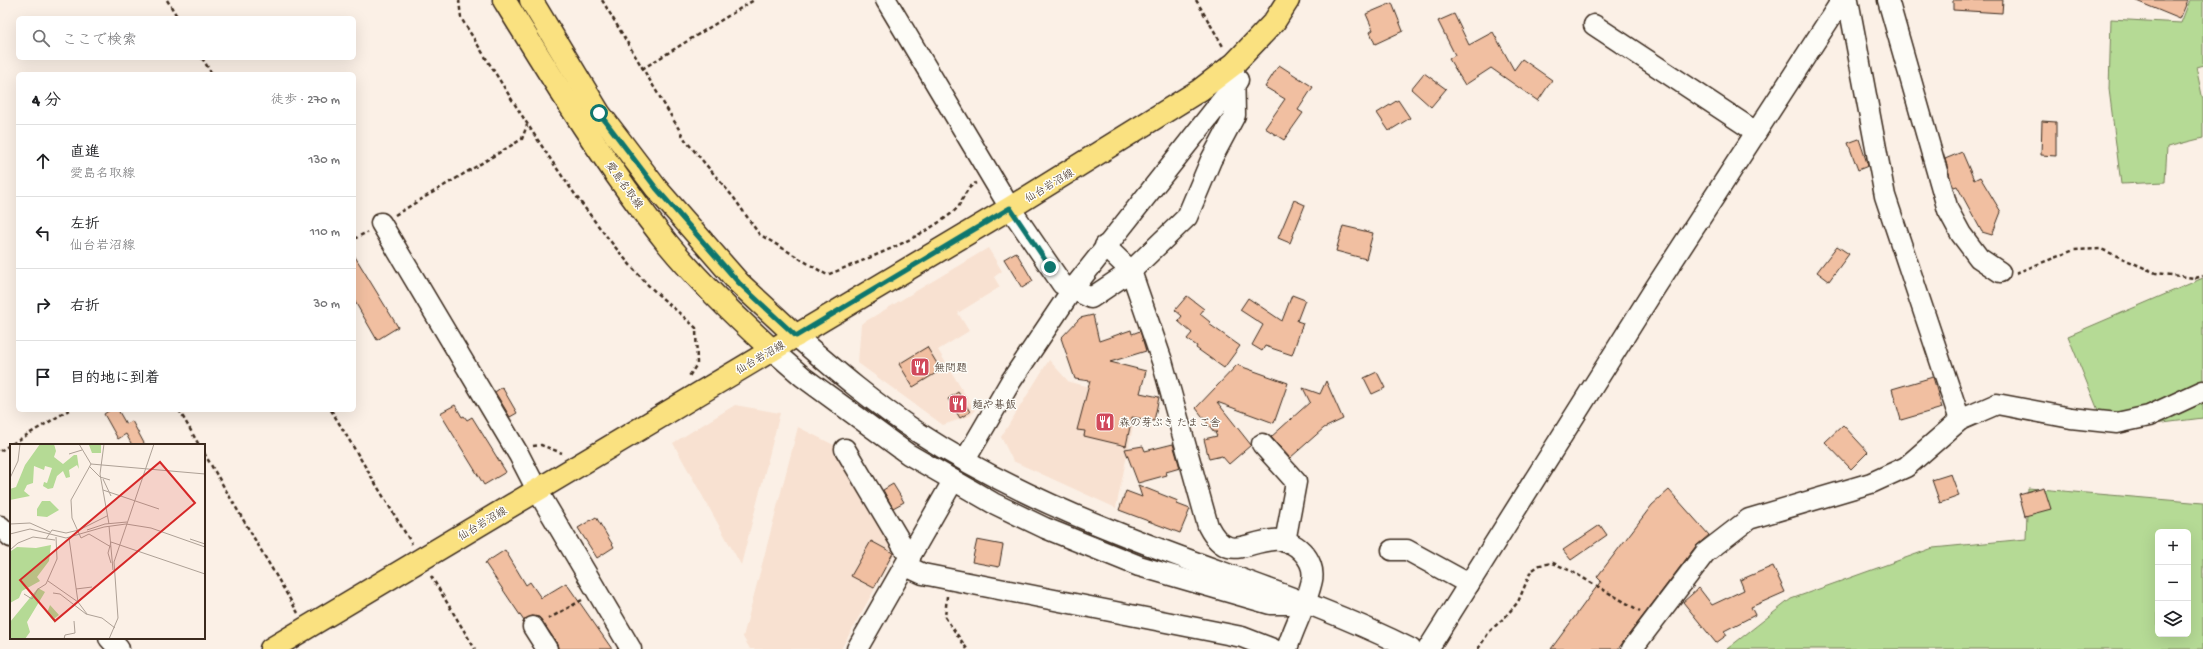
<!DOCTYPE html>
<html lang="ja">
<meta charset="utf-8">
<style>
body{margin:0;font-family:"Gochi Hand","Klee One",sans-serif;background:#f2f2f2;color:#202124}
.controls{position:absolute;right:12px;bottom:12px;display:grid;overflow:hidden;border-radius:6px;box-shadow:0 4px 16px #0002}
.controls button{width:36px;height:36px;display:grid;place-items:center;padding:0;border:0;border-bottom:1px solid #e0e0e0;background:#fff;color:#202124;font:20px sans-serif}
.stop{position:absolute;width:12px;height:12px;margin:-9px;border:3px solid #0f766e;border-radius:50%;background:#fff}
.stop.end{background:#0f766e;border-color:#fff;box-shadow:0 1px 4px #0008}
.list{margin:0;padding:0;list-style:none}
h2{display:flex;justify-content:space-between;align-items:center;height:52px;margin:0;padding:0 16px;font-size:17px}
h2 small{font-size:13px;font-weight:400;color:#757577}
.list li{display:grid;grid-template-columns:26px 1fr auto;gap:12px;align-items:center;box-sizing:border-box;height:72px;padding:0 16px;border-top:1px solid #e0e0e0}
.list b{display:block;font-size:15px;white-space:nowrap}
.list p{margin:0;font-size:13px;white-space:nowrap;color:#757577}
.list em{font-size:13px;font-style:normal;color:#757577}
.icon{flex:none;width:22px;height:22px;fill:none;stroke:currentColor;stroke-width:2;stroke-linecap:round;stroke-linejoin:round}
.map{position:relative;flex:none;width:2203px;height:649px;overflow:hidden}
.search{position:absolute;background:#fff;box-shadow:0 4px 16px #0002;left:16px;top:16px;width:340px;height:44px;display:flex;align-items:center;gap:10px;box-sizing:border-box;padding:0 14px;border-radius:6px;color:#757577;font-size:15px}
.panel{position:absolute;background:#fff;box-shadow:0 4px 16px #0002;left:16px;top:72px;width:340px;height:340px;border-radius:6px}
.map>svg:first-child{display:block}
.built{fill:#f8e1d1}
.green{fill:#b5da95;stroke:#78825a;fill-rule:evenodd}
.building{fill:#f1bfa1;stroke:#3b2a1e}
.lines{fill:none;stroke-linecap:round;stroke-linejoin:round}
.minor-casing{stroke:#3b2a1e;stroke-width:23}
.major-casing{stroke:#3b2a1e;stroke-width:25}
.path{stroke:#3b2a1e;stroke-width:2.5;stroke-dasharray:4 3;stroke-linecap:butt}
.minor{stroke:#fdfcf7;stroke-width:20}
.major{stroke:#fae180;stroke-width:22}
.route{stroke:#0f766e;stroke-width:5}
.labels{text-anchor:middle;stroke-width:3;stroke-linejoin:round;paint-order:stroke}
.street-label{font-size:11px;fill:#3b2a1e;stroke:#fdfcf7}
.poi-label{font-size:11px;fill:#3b2a1e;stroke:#fdfcf7;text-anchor:start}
.inset-road{fill:none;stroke:#aea196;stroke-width:1}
.view{fill:#d62828;fill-opacity:0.15;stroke:#d62828;stroke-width:2}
.inset-edge{fill:none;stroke:#3b2a1e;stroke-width:2}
</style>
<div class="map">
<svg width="2203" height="649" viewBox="0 0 2203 649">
<rect width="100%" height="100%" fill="#fbf0e6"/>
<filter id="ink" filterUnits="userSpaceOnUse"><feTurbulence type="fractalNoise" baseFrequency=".025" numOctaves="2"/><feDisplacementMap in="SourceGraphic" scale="8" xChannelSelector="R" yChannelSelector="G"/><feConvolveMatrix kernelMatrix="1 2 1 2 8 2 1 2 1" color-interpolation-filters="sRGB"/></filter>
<g filter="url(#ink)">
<g class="built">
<path d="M988,248l14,23 -8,6 6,10 -42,26 11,18 -31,19 37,61 -5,5 -27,9 -85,-62 3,-39z"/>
<path d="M1049,360l20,22 70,16 -23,110 -103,-47 -12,-24z"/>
<path d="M735,405l45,8 -39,152 -68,-122z"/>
<path d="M798,427l36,18 62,106 -55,98h-91l-7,-12z"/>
</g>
<g class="green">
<path d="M2190,0h13v65l-7,2 7,33v38l-36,9 -2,35 -44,2 -12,-95 2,-70 70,4z"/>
<path d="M2203,278v140l-97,12 -38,-94z"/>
<path d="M2028,488l175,15v146h-476l64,-50 142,-51 93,-9zM2158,532h30v102h-30z"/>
</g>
<g class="building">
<path d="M1953,0h50l-1,13 -49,-3z"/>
<path d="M2134,0h54l-8,19z"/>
<path d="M1392,3l11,28 -28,13 -5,-12 3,-2 -7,-16z"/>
<path d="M1454,14l15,31 24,-13 21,38 8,-11 30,21 -14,21 -47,-33 -26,17 -16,-26 6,-4 -17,-34z"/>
<path d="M1279,65l34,22 -15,23 5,3 -19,27 -19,-12 20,-29 -20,-12z"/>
<path d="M1424,73l22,16 -15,18 -20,-18z"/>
<path d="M1398,100l12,18 -21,13 -12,-18z"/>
<path d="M2042,121l14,1v34l-15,-1z"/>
<path d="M1859,139l9,27 -10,4 -10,-27z"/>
<path d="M1962,152l12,28 6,-3 21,35 -9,23 -10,-3 -25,-46 -3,1 -2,-3 -7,-25z"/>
<path d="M1294,200l11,5 -15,38 -12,-5z"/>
<path d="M1343,226l30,7 -7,26 -30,-8z"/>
<path d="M1837,246l12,8 -20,27 -12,-9z"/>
<path d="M1016,252l17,29 -11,7 -18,-29z"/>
<path d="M354,255l44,72 -21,13 -23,-40z"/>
<path d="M1292,295l13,5 -8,21 6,2 -11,32 -27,-9 -3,5 -10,-6 11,-20 -23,-15 8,-12 34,23z"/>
<path d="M1187,296l17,13 -4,5 10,8 -1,2 31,22 -16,22 -28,-20 1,-2 -10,-7 5,-6 -14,-12 4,-5 -7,-6z"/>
<path d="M1093,315l6,26 32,-11 1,4 8,-3 6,20 -36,11 36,9 -6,22 19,4 -5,24 -22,-4 -6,29 -42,-10 1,-5 -8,-1 13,-49 -15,-2 -14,-41 19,-20z"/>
<path d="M927,347l14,23 -28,17 -14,-23z"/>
<path d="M1237,365l51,18 -14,40 -57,-21 34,43 -22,19 -7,-8 -13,3 -5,-20 13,-3 -2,-3 2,-1h-3l-18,-24z"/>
<path d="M1377,372l8,16 -13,6 -8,-16z"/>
<path d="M1933,377l9,31 -41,12 -9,-31z"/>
<path d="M1326,381l17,38 -19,9 -34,30 -19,-21 39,-35 -7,-14 17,6z"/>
<path d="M502,387l15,26 -7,4 -15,-25z"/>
<path d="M958,392l12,20 -10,6 -12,-19z"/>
<path d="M455,405l7,12 2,-1 3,4 5,-3 34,55 -22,13 -44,-72z"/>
<path d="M110,410h8l8,14 6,-3 13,24h-13l-6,-11 -8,5 -14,-25z"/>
<path d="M1843,425l25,27 -17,17 -26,-27z"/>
<path d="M1173,444l7,24 -14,4 1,3 -29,8 -13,-34 18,-3 2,5z"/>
<path d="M1951,474l8,22 -19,7 -8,-23z"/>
<path d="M893,484l11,18 -11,6 -10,-18z"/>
<path d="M1138,485l40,16 -1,3 13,5 -10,24 -61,-23 7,-19 16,6z"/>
<path d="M2044,487l7,22 -26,7 -6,-22z"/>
<path d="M1669,490l40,45 -13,11 -78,103h-67l50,-68 -4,-4 55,-72z"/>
<path d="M596,517l18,30 -17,11 -19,-30z"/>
<path d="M1600,525l7,10 -36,25 -8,-10z"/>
<path d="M977,540l26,5 -4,22 -27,-5z"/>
<path d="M871,541l22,12 -19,35 -23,-12z"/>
<path d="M505,550l21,35 4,-3 11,16 25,-15 46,66h-54l-1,-6 -18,-26 -7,-1 -8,5 -39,-58z"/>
<path d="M1773,566l12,26 -34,15 4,8 -31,16 3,4 -11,8 -33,-41 16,-14 13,17 32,-15 -4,-10z"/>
</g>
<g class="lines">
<defs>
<g id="minor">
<path d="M886,0l124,208 52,76 29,14 40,-27 56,-54 24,-57 24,-45 -1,-51"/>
<path d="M1848,0l37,196 75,224"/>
<path d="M1888,0l60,210 13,24 18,24 21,14"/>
<path d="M1594,25l162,107"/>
<path d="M381,223l138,232 18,35 94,159"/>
<path d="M1105,246l26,25 31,90 46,165c19,37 37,16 65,14 22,-2 43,20 39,40 -5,24 -18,46 -25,69"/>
<path d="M796,336c39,34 79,68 123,97 61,40 129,72 197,99 98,40 200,69 295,117"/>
<path d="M772,350l31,27 105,77 85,49 52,25 94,38 131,38h25"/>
<path d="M1262,444l34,38 -11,60"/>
<path d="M845,449l65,109"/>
<path d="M965,460l46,-79 61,-91 166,-210"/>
<path d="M0,526l11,11"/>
<path d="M1392,550h15l62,34"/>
<path d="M906,566l17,8 319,63 31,12"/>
<path d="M533,627l14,22"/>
<path d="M109,638l10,11"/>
<path d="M857,649l96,-168"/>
<path d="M1428,649l227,-361 187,-288"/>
<path d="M1632,649l73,-96 44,-34 122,-36 35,-16 54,-47 37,-16 74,14 46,5 32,-7 54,-25"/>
</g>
<g id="major">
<path d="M504,0c51,83 103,168 164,244 31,38 68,73 104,106"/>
<path d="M531,0l68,113 57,75 83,95 57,53"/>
<path d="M271,649l739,-441 190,-118 34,-26 40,-42 14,-22"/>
</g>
</defs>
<use href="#minor" class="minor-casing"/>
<use href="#major" class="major-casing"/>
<g class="path">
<path d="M167,0l11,18"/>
<path d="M459,0l2,18c55,88 108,178 177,256 17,20 39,36 58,54l1,36 -9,14"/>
<path d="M602,0l84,141 48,57 25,36 68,41c44,-18 87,-33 125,-62 11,-8 11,-24 24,-30"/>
<path d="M1196,0l28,48"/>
<path d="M202,58l10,16"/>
<path d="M642,69l112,-69"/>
<path d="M395,215l127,-76 5,-14"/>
<path d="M354,239l13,-7"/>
<path d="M2016,273l58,-23 27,-1 55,24 39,5 8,-2"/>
<path d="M179,410l20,35"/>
<path d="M331,410l81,134"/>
<path d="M533,446l8,-1 21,8"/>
<path d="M0,451l69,-41"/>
<path d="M204,453l94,160"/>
<path d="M431,576l44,73"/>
<path d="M947,596l-2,21 22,32"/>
<path d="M548,619l34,-19"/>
<path d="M1478,649l11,-17 17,-16 12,-14 13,-31 9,-6 13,-2 18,8 69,40"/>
</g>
<use href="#minor" class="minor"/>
<use href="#major" class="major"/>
</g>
</g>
<g class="lines" filter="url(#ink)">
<path class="route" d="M599,113l57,75 83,95 57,53 214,-128 40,59"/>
</g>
<defs>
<symbol id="restaurant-square" viewBox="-11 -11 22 22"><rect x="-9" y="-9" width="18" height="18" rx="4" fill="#d1495b" stroke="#fdfcf7"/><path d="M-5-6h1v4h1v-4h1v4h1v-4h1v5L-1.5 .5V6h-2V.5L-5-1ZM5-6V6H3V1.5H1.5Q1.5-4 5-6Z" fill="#fff"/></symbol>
</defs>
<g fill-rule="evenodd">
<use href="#restaurant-square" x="909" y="356" width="22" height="22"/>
<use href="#restaurant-square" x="947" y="393" width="22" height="22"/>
<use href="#restaurant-square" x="1094" y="411" width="22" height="22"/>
</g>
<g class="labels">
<g class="street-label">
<text transform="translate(625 185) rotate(54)" y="4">愛島名取線</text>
<text transform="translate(1049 185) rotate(-31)" y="4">仙台岩沼線</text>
<text transform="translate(760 357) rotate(-30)" y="4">仙台岩沼線</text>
<text transform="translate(482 523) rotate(-31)" y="4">仙台岩沼線</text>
</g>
<g class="poi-label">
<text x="934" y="371">無問題</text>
<text x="972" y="408">麺や碁飯</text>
<text x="1119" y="426">森の芽ぶき たまご舎</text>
</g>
</g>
<g transform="translate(10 444)">
<rect width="195" height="195" fill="#fbf0e6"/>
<path d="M30,0h14l2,7 -2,6 9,7 11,-9h3l2,14 -2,-4 -8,5 1,7 -4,1 -3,-7 -6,5 -4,12 -5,1 -5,-3 1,-4 3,1 5,-15 -7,-2 -1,4 -10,-4 -1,17 -6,2 -3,6 6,5 -20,4v-11l6,-2 9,-22zM79,1h12v8h-9zM32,57h8l9,9 -12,7 -10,-1v-7zM41,101l-2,16 -12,16 3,4 -18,10 -3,7 -9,5 1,-52 6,-4 19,1zM28,144l7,4 -18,30 3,10 -5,7h-15v-17zM40,161l9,10 -4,3v5l-8,-10z" fill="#b5da95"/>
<path class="inset-road" d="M69,0l12,20M94,0l-4,30 9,50M59,10l13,-4M81,20l-20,36 1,18 9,20 8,-4 22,13M81,20l114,10M79,22l11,11 10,3M0,34l8,-17 2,-17M93,35l8,17M93,46l56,19M0,80l20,-1 20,9M116,80l25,4 54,19M99,82l4,44M77,86l18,-6 22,-2M0,90l20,-5 36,9 38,-11 22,-3M59,94l9,64M36,95l6,-9 14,3 13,-3 28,-14M180,95l15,5M101,98l94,32M101,98l-3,11 3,10M0,106l8,-7 15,-6 22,3M38,137l30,21 9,12M66,145l16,-2M43,149l7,1 26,20 16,4 13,10M14,150l8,5 6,-10 8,-5 11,-25 -1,-22M54,195l1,-4 10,-2 -1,-12M99,195l9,-21 -4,-56 40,-118"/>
<path class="view" d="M150,18l35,41 -140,118 -35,-41z"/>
<rect width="195" height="195" class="inset-edge"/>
</g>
</svg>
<div class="controls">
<button>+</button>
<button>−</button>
<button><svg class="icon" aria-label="layers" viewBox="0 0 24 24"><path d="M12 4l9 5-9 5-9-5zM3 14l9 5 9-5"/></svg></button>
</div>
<div class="stop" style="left:599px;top:113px"></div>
<div class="stop end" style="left:1050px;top:267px"></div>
<div class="search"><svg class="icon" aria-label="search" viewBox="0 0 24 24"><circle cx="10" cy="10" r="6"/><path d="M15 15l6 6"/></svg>ここで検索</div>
<section class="panel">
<h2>4 分<small>徒歩 · 270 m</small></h2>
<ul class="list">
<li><svg class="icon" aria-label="ahead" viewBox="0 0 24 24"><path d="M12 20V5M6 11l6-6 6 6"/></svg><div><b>直進</b><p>愛島名取線</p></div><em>130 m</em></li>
<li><svg class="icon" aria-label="left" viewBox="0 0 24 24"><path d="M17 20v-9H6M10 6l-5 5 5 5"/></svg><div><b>左折</b><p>仙台岩沼線</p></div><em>110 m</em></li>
<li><svg class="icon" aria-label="right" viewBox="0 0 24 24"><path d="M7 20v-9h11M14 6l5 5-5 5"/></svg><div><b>右折</b></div><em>30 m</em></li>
<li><svg class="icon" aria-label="arrive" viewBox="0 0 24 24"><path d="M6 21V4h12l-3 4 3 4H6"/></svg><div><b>目的地に到着</b></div></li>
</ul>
</section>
</div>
